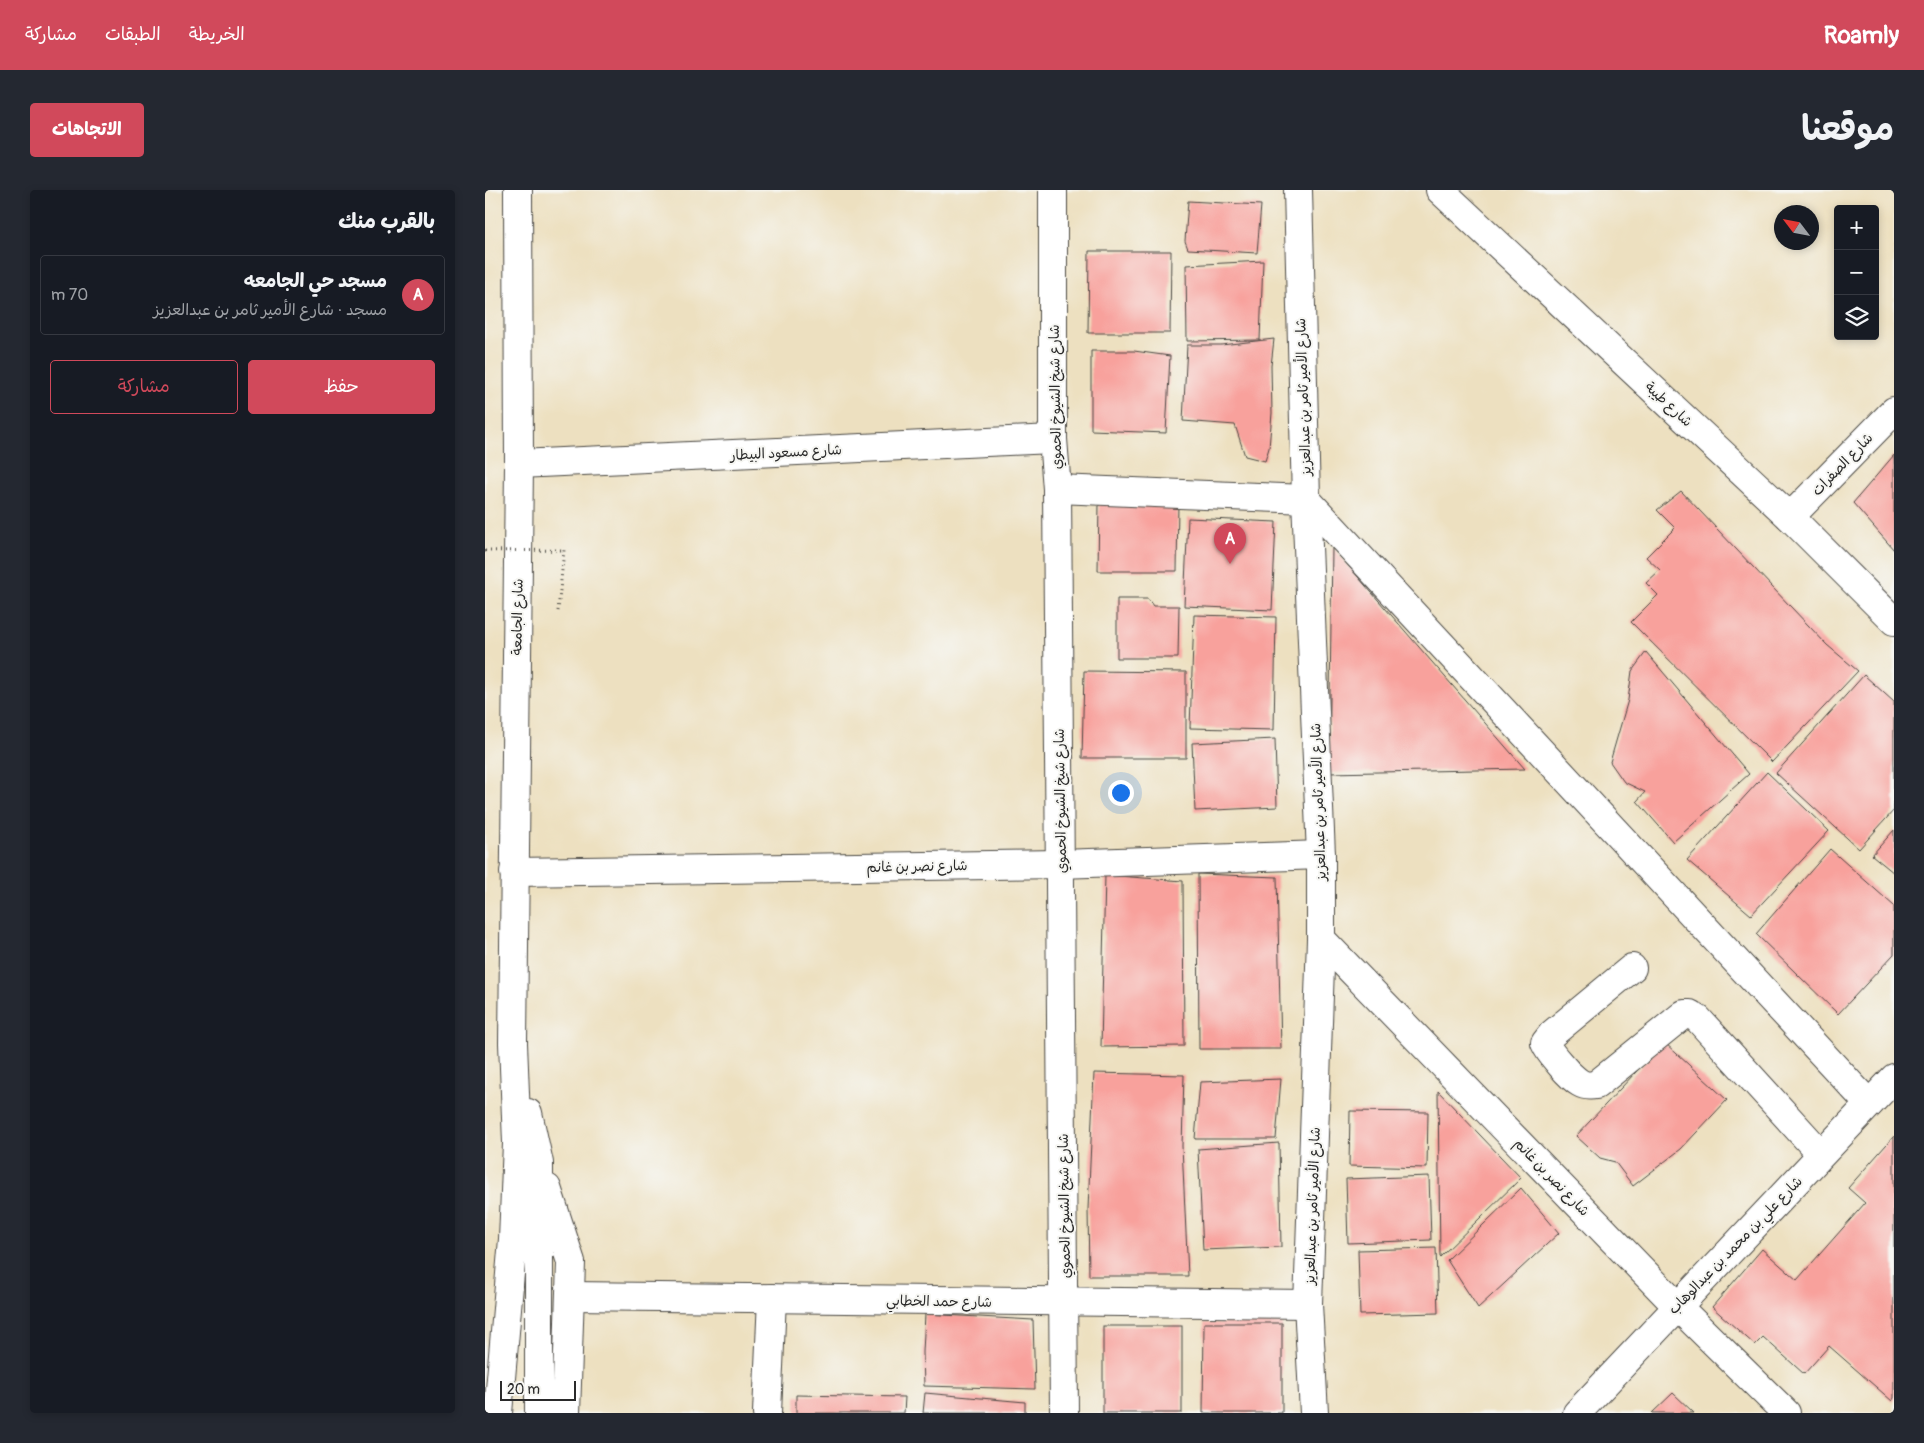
<!DOCTYPE html>
<html lang="ar">
<meta charset="utf-8">
<style>
body{margin:0;font-family:Pangolin,"Playpen Sans Arabic",sans-serif;background:#242831;color:#f1f3f6;direction:rtl}
.controls{position:absolute;right:15px;top:15px;display:grid;overflow:hidden;border-radius:5px;box-shadow:0 2px 8px #0003}
.controls button{width:45px;height:45px;display:grid;place-items:center;padding:0;border:0;border-bottom:1px solid #363941;background:#171b24;color:#f1f3f6;font:25px sans-serif}
.compass{position:absolute;left:1289px;top:15px;width:45px;height:45px;border-radius:50%;background:#171b24;box-shadow:0 2px 8px #0003;rotate:302deg}
.scale{position:absolute;left:15px;bottom:12px;width:76px;box-sizing:border-box;padding-left:5px;border:2px solid #2b2b2b;border-top:0;font-size:14px;line-height:18px;white-space:nowrap;color:#2b2b2b;-webkit-text-stroke:4px #f6f6f2;paint-order:stroke}
.you{position:absolute;left:635px;top:602px;width:18px;height:18px;margin:-12px;border:4px solid #fff;border-radius:50%;background:#1a73e8;box-shadow:0 0 0 8px #1a73e833}
.badge{display:grid;place-items:center;width:32px;height:32px;border-radius:50%;background:#d1495b;color:#fff;font-size:16px;font-weight:700}
.pin{position:absolute;translate:-50% -41px;filter:drop-shadow(0 1px 2px #0008)}
.pin::after{content:'';position:absolute;top:26px;width:18px;height:15px;background:inherit;clip-path:polygon(0 0,100% 0,50% 100%)}
.list{margin:0;padding:0;list-style:none}
h2{display:flex;justify-content:space-between;align-items:center;height:65px;margin:0;padding:0 20px;font-size:21px}
h2 small{font-size:16px;font-weight:400;color:#9ea1a6}
.list li{display:grid;grid-template-columns:32px 1fr auto;gap:15px;align-items:center;box-sizing:border-box;height:80px;margin:0 10px 10px;padding:0 10px;border:1px solid #363941;border-radius:5px}
.list b{display:block;font-size:19px;white-space:nowrap}
.list p{margin:0;font-size:16px;white-space:nowrap;color:#9ea1a6}
.list em{font-size:16px;font-style:normal;color:#9ea1a6}
.actions{display:flex;gap:10px;padding:15px 20px}
.actions a{flex:1;padding:11px 0;border:1px solid #d1495b;border-radius:5px;text-align:center;font-size:18px;color:#d1495b}
.actions .main{background:#d1495b;color:#fff}
.icon{flex:none;width:28px;height:28px;fill:none;stroke:currentColor;stroke-width:2;stroke-linecap:round;stroke-linejoin:round}
.map{position:relative;flex:none;width:1409px;height:1223px;overflow:hidden;direction:ltr;border-radius:5px}
header{display:flex;align-items:center;gap:30px;box-sizing:border-box;height:70px;padding:0 25px;background:#d1495b;color:#fff}
header strong{font-size:24px}
nav{display:flex;gap:28px;margin-inline-start:auto;font-size:18px}
.intro{display:flex;align-items:center;justify-content:space-between;box-sizing:border-box;height:120px;padding:0 30px}
h1{margin:0;font-size:35px}
.button{padding:12px 22px;border-radius:5px;background:#d1495b;color:#fff;font-size:18px;font-weight:700}
main{display:flex;gap:30px;padding:0 30px}
aside{flex:1;background:#171b24;border-radius:5px;box-shadow:0 2px 8px #0003}
.map>svg:first-child{display:block}
.building{fill:#f8a19c}
.lines{fill:none;stroke-linecap:round;stroke-linejoin:round}
.minor-casing{stroke:#484641;stroke-width:30}
.major-casing{stroke:#484641;stroke-width:30}
.path{stroke:#484641;stroke-width:3;stroke-dasharray:1 4;stroke-linecap:butt}
.minor{stroke:#fff;stroke-width:28}
.major{stroke:#fff;stroke-width:28}
.path-bridge{stroke:#484641;stroke-width:3;stroke-dasharray:1 4;stroke-linecap:butt}
.labels{text-anchor:middle;stroke-width:4;stroke-linejoin:round;paint-order:stroke}
.street-label{font-size:14px;fill:#2b2b2b;stroke:#f6f6f2}
</style>
<header>
<strong>Roamly</strong>
<nav><a>الخريطة</a><a>الطبقات</a><a>مشاركة</a></nav>
</header>
<div class="intro"><h1>موقعنا</h1><a class="button">الاتجاهات</a></div>
<main>
<div class="map">
<svg width="1409" height="1223" viewBox="0 0 1409 1223">
<rect width="100%" height="100%" fill="#f6f6f2"/>
<filter id="ink" filterUnits="userSpaceOnUse"><feTurbulence type="fractalNoise" baseFrequency=".02" numOctaves="2"/><feDisplacementMap in="SourceGraphic" scale="10" xChannelSelector="R" yChannelSelector="G"/><feConvolveMatrix kernelMatrix="1 2 1 2 8 2 1 2 1" color-interpolation-filters="sRGB"/></filter>
<filter id="wash" filterUnits="userSpaceOnUse"><feTurbulence type="fractalNoise" baseFrequency=".0096" numOctaves="4" result="noise"/><feDisplacementMap in="SourceGraphic" scale="20" xChannelSelector="R" yChannelSelector="G"/><feGaussianBlur stdDeviation="1.12" result="paint"/><feColorMatrix in="noise" values="0 0 0 0 0 0 0 0 0 0 0 0 0 0 0 0 0 1.4 0 .05"/><feComposite in="paint" operator="in"/></filter>
<g filter="url(#wash)">
<rect width="100%" height="100%" fill="#ede0c0"/>
<g id="blocks">
<g class="building">
<path d="M703,11l73,4 -4,48 -69,-4 -3,-8z"/>
<path d="M604,61h82l-1,82h-82z"/>
<path d="M778,71l-3,79 -73,1 -1,-76z"/>
<path d="M789,149l-3,27 1,47 -3,35 -4,13 -20,-5 -10,-31 -52,-4 4,-76h34z"/>
<path d="M606,161h43l36,5 -4,77 -75,-3z"/>
<path d="M1409,265v95l-41,-47z"/>
<path d="M1196,301l146,154 31,26 -86,91 -141,-140 27,-27 -12,-12 14,-13 -14,-13 29,-29 -18,-18z"/>
<path d="M614,313h79l-1,68h-79z"/>
<path d="M703,328l88,4 -4,88 -88,-4z"/>
<path d="M847,357l193,222 -196,4z"/>
<path d="M632,409h31l5,7h26l-1,52h-61z"/>
<path d="M709,425l82,2 -2,113 -84,-2z"/>
<path d="M1161,462l103,122 -76,68 -36,-41 8,-9 -21,-10 -14,-20 18,-62 4,-29z"/>
<path d="M599,481l102,1v86h-104z"/>
<path d="M1379,485l30,27v108l-35,39 -83,-76z"/>
<path d="M790,549l2,68 -82,4 -3,-68z"/>
<path d="M1282,582l62,59 -78,84 -64,-55z"/>
<path d="M1409,640v43l-22,-18z"/>
<path d="M1345,659l64,57v48l-56,60 -82,-80z"/>
<path d="M713,684l79,3 4,172h-82z"/>
<path d="M620,685l78,6 1,165 -83,1z"/>
<path d="M1179,852l63,58 -46,49 -48,37 -18,-24 -15,-4 -24,-22z"/>
<path d="M609,883l90,2 -2,71 6,130h-99l-1,-67z"/>
<path d="M796,889l-5,60h-81l5,-57z"/>
<path d="M953,901l83,87 -81,79z"/>
<path d="M865,921l78,1 -1,56 -78,-2z"/>
<path d="M1409,946v262l-2,3 -63,-55 -25,28 -41,-37 -8,8 -43,-38 50,-58 35,31 68,-77 -17,-15z"/>
<path d="M794,953l2,104 -78,3 -5,-101z"/>
<path d="M944,986l2,64 -83,3 -2,-64z"/>
<path d="M1036,998l38,45 -81,75 -31,-48z"/>
<path d="M951,1058l2,65 -78,2 -2,-65z"/>
<path d="M440,1124l108,6 2,69 -111,-3 -1,-34z"/>
<path d="M719,1133h78v90h-79z"/>
<rect x="618" y="1136" width="79" height="87"/>
<path d="M440,1203l100,9v11h-102z"/>
<path d="M1188,1203l21,20h-42z"/>
<path d="M311,1205l109,2 -1,16h-108z"/>
</g>
</g>
</g>
<g filter="url(#ink)">
<use href="#blocks" fill-opacity="0" stroke="#484641" stroke-width="1"/>
<g class="lines">
<defs>
<g id="minor">
<path d="M568,0v249l4,50 7,924"/>
<path d="M813,0l8,309 15,356v84l-13,365 6,109"/>
<path d="M955,0l350,327 104,104"/>
<path d="M34,274l534,-25"/>
<path d="M572,299l249,10 563,605"/>
<path d="M1305,327l104,-106"/>
<path d="M29,682l546,-8 261,-9"/>
<path d="M836,749l356,367 109,107"/>
<path d="M1147,778l-80,66 -7,9c4,10 25,34 35,40 5,3 10,3 16,2l88,-71h6l8,5 123,135"/>
<path d="M85,1106l738,8"/>
<path d="M282,1223l5,-115"/>
<path d="M1092,1223l317,-335"/>
</g>
<g id="major">
<path d="M43,923l11,50v250"/>
<path d="M62,998l24,74 -5,151"/>
<path d="M13,1223l15,-174 4,-96 -4,-100 6,-579 -1,-274"/>
</g>
</defs>
<use href="#minor" class="minor-casing"/>
<use href="#major" class="major-casing"/>
<path class="path" d="M73,421l6,-61"/>
<use href="#minor" class="minor"/>
<use href="#major" class="major"/>
<path class="path-bridge" d="M0,361l79,-1"/>
</g>
</g>
<g class="labels">
<g class="street-label">
<text transform="translate(570 207) rotate(-91)" y="5">شارع شيخ الشيوخ الحموي</text>
<text transform="translate(818 207) rotate(-92)" y="5">شارع الأمير ثامر بن عبدالعزيز</text>
<text transform="translate(1184 214) rotate(43)" y="5">شارع طيبة</text>
<text transform="translate(301 262) rotate(-3)" y="5">شارع مسعود البيطار</text>
<text transform="translate(1357 274) rotate(-46)" y="5">شارع الصفرات</text>
<text transform="translate(32 427) rotate(-89)" y="5">شارع الجامعة</text>
<text transform="translate(575 611) rotate(-91)" y="5">شارع شيخ الشيوخ الحموي</text>
<text transform="translate(833 612) rotate(-92)" y="5">شارع الأمير ثامر بن عبدالعزيز</text>
<text transform="translate(432 676) rotate(-1)" y="5">شارع نصر بن غانم</text>
<text transform="translate(1067 987) rotate(46)" y="5">شارع نصر بن غانم</text>
<text transform="translate(579 1016) rotate(-91)" y="5">شارع شيخ الشيوخ الحموي</text>
<text transform="translate(827 1016) rotate(-88)" y="5">شارع الأمير ثامر بن عبدالعزيز</text>
<text transform="translate(1250 1055) rotate(-46)" y="5">شارع علي بن محمد بن عبدالوهاب</text>
<text transform="translate(454 1111) rotate(1)" y="5">شارع حمد الخطابي</text>
</g>
</g>
</svg>
<div class="controls">
<button>+</button>
<button>−</button>
<button><svg class="icon" aria-label="layers" viewBox="0 0 24 24"><path d="M12 4l9 5-9 5-9-5zM3 14l9 5 9-5"/></svg></button>
</div>
<svg class="compass" viewBox="-18 -18 36 36"><path d="M0-13l5 13h-10z" fill="#e53935"/><path d="M0 13l5-13h-10z" fill="#9ea1a6"/></svg>
<div class="scale">20 m</div>
<div class="you"></div>
<div class="pin badge" style="left:745px;top:374px">A</div>
</div>
<aside>
<h2>بالقرب منك<small></small></h2>
<ul class="list">
<li><span class="badge">A</span><div><b>مسجد حي الجامعه</b><p>مسجد · شارع الأمير ثامر بن عبدالعزيز</p></div><em>70 m</em></li>
</ul>
<div class="actions"><a class="main">حفظ</a><a>مشاركة</a></div>
</aside>
</main>
